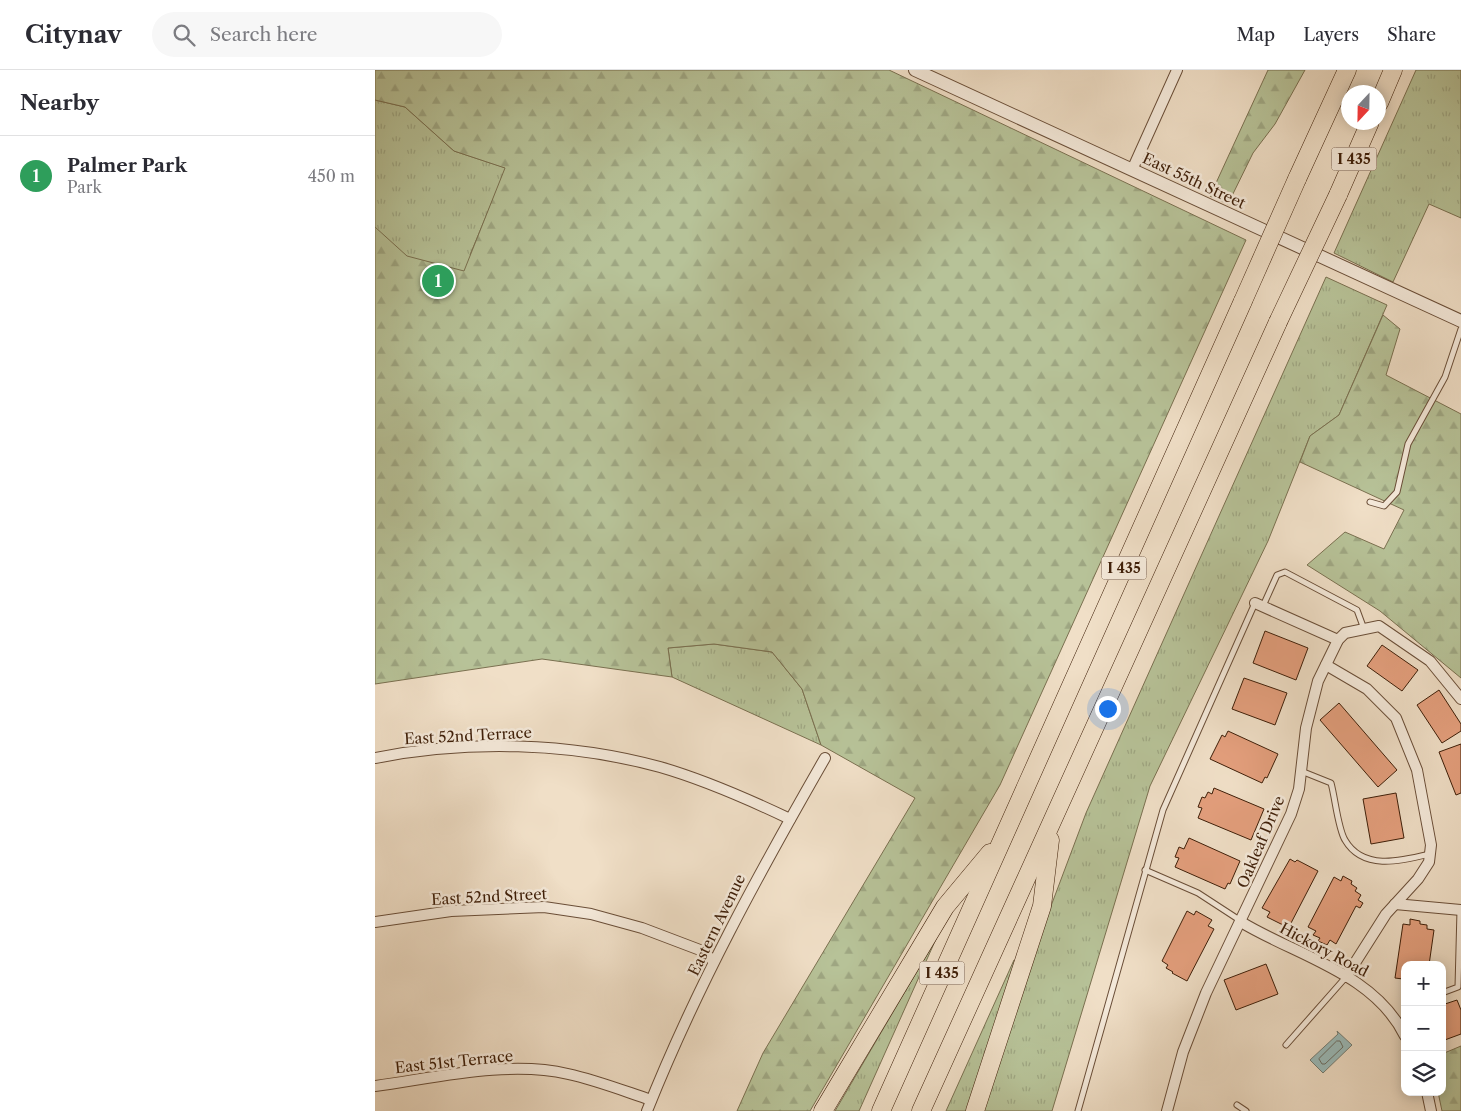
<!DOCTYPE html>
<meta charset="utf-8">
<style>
body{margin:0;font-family:"Libre Caslon Text",serif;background:#f7f7f7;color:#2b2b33}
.controls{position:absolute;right:15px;bottom:15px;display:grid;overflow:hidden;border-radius:10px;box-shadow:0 2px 12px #0003}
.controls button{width:45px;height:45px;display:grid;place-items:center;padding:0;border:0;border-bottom:1px solid #e1e1e2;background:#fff;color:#2b2b33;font:25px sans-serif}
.compass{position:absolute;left:966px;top:15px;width:45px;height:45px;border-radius:50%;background:#fff;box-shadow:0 2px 12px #0003;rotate:202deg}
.you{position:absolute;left:732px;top:638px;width:18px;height:18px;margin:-12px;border:4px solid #fff;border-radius:50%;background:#1a73e8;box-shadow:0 0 0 8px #1a73e833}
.badge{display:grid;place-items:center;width:32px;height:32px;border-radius:50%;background:#8f2418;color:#fff;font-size:16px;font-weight:700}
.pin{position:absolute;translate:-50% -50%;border:2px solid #fff;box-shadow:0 1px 5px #0006}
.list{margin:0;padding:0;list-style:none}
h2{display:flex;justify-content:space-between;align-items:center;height:65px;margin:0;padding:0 20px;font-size:21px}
h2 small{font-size:16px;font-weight:400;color:#7c7c81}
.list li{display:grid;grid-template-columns:32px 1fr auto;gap:15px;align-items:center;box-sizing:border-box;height:80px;padding:0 20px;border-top:1px solid #e1e1e2}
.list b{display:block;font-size:19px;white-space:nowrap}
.list p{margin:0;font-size:16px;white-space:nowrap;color:#7c7c81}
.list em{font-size:16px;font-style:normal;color:#7c7c81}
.icon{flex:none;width:28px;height:28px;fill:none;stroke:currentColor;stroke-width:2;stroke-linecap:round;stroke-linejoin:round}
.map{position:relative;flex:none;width:1086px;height:1041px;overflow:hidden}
header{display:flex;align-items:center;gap:30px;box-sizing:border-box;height:70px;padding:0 25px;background:#fff;border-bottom:1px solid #e1e1e2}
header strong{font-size:24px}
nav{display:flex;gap:28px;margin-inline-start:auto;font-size:18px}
.search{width:350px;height:45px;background:#f7f7f7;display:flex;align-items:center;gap:12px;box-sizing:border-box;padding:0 18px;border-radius:28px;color:#7c7c81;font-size:19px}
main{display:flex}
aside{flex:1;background:#fff}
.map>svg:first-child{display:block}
.grass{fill:url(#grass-tufts);stroke:#7a7050}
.forest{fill:url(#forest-firs);stroke:#7a7050}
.water{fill:#9bbcbb;stroke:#767d73}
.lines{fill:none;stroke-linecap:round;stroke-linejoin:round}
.shore{stroke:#6c6d62;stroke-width:1}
.building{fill:#e49f7d;stroke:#3e1e08}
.service-casing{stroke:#6a4e38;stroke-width:7}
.minor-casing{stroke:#6a4e38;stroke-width:12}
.tertiary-casing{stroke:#6a4e38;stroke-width:14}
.motorway-casing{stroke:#3e1e08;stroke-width:19}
.service{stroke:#f5eadb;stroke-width:5}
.minor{stroke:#f5eadb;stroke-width:10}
.tertiary{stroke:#f5eadb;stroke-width:12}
.motorway{stroke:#f0dfc7;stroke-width:18}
.motorway-bridge-casing{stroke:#3e1e08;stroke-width:19;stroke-linecap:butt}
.motorway-bridge{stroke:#f0dfc7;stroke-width:18}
.labels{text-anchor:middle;stroke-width:5;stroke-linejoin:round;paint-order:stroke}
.shield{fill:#f5eadb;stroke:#755b47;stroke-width:1}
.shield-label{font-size:14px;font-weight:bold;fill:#3e1e08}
.street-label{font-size:15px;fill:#3e1e08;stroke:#f5eadb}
</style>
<header>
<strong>Citynav</strong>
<div class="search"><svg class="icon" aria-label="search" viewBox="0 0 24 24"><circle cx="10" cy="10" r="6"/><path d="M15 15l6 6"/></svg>Search here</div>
<nav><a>Map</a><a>Layers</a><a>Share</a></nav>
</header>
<main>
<aside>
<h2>Nearby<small></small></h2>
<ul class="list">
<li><span class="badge" style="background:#2e9e5b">1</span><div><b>Palmer Park</b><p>Park</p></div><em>450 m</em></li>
</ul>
</aside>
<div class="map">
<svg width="1086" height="1041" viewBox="0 0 1086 1041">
<defs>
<pattern id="grass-tufts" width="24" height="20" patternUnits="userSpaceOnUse" patternTransform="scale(1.25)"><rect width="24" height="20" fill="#b7c298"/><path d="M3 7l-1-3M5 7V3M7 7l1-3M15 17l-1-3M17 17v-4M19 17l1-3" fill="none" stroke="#9ea682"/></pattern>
<pattern id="forest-firs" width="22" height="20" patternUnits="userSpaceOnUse" patternTransform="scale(1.25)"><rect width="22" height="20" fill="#b7c298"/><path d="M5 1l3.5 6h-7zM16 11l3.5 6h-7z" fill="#9ea682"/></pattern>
</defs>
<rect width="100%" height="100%" fill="#f0dfc7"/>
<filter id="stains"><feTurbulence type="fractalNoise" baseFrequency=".004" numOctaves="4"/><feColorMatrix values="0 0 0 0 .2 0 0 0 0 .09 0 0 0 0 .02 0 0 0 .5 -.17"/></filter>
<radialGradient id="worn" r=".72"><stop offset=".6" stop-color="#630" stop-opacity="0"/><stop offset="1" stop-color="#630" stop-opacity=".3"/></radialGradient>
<g class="grass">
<path d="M1041,0h45v148l-32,-14 -36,78 -59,-29z"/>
<path d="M0,30l30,7 49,44 52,17 -36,87 11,9 -106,137z"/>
<path d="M951,207l61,28 -48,110 -29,21 -42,105 -118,245 -98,325h-70l69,-205 35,-93z"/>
<path d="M339,574l58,8 30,37 19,56 -149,-68 -4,-29z"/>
<path d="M561,869l-77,172h-24z"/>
<path d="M639,890l3,2 -49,149h-22z"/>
</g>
<g class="forest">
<path d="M0,0h514l357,170 -246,545 -190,326h-73l26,-58 152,-255 -94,-53 -19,-56 -30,-37 -58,-8 -46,4 4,29 -130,-18 -167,25v-457l32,29 57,15 41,-103 -51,-17 -49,-44 -30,-7z"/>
<path d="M893,0h37l-30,54 -22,29 -25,51 -18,-8z"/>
<path d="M1008,245l17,14 -14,46 75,39v264l-81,-67 -73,-46 38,-33 39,17 20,-39 -104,-48 10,-26 29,-21z"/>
<path d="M1086,976v65h-19l-4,-19h4v-38z"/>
</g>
<path class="water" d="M962,961l15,14 -29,28 -13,-13 28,-26z"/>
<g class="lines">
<path class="shore" d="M962,971h3l3,6 -18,17h-3l-3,-5z"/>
</g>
<g class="building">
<path d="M890,561l43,17 -12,32 -43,-17z"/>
<path d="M1007,575l36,25 -16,21 -35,-25z"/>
<path d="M869,608l43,15 -12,32 -43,-16z"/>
<path d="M1064,620l22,34v7l-19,12 -25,-38z"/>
<path d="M964,633l58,67 -19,17 -58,-67z"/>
<path d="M853,661l50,23 -11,24 -2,-1 -3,6 -52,-24 12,-24 3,2z"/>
<path d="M1086,674v49l-5,2 -17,-43z"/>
<path d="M839,718l50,21 -13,31 -53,-22 4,-10 -4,-1 4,-10 3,1 3,-6 4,2z"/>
<path d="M1021,723l8,45 -33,6 -8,-45z"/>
<path d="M814,768l51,23 -10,23 -2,-1 -3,6 -50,-22 4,-9 -4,-1 4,-10 5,2z"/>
<path d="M915,789l5,3 2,-2 21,11 -28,54 -6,-3 -1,3 -16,-8 3,-5 -8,-4z"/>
<path d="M968,806l9,5 -1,3 6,4 -2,3 6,4 -3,5 5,3 -3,5 -4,-2 -20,38 -6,-4 -3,5 -9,-4 2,-3 -7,-3 3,-4 -8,-4 26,-50 7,4z"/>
<path d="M812,841l7,4 2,-4 16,9 -4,6 6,3 -27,52 -15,-8 1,-1 -7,-4 2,-3 -6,-4z"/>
<path d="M1035,849l10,2v3l7,1v4l7,1 -5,35h-24v19h-2v-5l-8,-1 8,-54 7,1z"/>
<path d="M891,894l12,30 -42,16 -12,-30z"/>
<path d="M1082,930l4,10v24l-19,7v-36z"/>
</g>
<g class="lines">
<defs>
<g id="service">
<path d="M995,432l14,4 13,-14 11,-48 37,-67 16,-48"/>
<path d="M888,536l14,-31 8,-3 72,38 7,19"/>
<path d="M926,701l30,12c4,14 7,46 14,57 18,31 56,21 85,14"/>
<path d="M770,800l53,23 43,28"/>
<path d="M1067,923l16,-6 2,-77"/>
<path d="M1023,954l7,-5"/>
<path d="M911,975l60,-68"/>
<path d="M862,1035l9,6"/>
<path d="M703,1041l85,-301 92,-207"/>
</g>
<g id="minor">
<path d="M757,100l45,-100"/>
<path d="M880,533l83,37"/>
<path d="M951,595l41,24 29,29 21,52 14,75 -2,17 -11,17 -32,35 -40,63"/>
<path d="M0,688c93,-18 194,-16 285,9 45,13 88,32 130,52"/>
<path d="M1020,834l66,6"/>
<path d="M0,852l76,-11 93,-4 47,7 51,14 58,22 14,11"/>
<path d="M866,852c56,34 133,51 164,114"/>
<path d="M0,1016c60,-8 133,-26 193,-12 28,6 56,17 83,26"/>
<path d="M1052,1022l4,19"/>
<path d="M272,1041c49,-123 112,-238 178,-353"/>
<path d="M792,1041l16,-59 23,-59 85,-179 8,-25 7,-61 12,-47 20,-41 7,-7 34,-7 51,35 31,38"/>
</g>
<path id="tertiary" d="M540,0l546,251"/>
<g id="motorway">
<path d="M1004,33l14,-33"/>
<path d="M922,109l50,-109"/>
<path d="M963,125l32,-73"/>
<path d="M448,1041l122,-204 45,-54"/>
<path d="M506,1041l362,-810"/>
<path d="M546,1041l357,-789"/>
<path d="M600,1041l67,-205 8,-66"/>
</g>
</defs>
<use href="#service" class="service-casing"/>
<use href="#minor" class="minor-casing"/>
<use href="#tertiary" class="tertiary-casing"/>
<use href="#motorway" class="motorway-casing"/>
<use href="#service" class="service"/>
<use href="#minor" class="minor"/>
<use href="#tertiary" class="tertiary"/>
<use href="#motorway" class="motorway"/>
<defs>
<g id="motorway-bridge">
<path d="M868,231l54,-122"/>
<path d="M903,252l60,-127"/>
</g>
</defs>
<use href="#motorway-bridge" class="motorway-bridge-casing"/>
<use href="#motorway-bridge" class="motorway-bridge"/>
</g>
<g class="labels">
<g class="shield">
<rect x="956.5" y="77.5" width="45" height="23" rx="4"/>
<rect x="726.5" y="486.5" width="45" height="23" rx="4"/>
<rect x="544.5" y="891.5" width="45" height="23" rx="4"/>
</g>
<g class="shield-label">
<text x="979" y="94">I 435</text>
<text x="749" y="503">I 435</text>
<text x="567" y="908">I 435</text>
</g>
<g class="street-label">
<text transform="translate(819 111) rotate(25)" y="5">East 55th Street</text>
<text transform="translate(93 666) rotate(-3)" y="5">East 52nd Terrace</text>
<text transform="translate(886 772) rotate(-67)" y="5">Oakleaf Drive</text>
<text transform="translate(114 827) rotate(-3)" y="5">East 52nd Street</text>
<text transform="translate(342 855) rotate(-64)" y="5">Eastern Avenue</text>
<text transform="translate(949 880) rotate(28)" y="5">Hickory Road</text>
<text transform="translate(79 992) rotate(-6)" y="5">East 51st Terrace</text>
</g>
</g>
<rect width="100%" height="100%" filter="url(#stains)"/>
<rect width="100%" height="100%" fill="url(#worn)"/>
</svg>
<div class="controls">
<button>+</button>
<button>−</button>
<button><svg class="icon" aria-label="layers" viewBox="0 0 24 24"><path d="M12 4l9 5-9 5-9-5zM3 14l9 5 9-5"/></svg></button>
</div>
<svg class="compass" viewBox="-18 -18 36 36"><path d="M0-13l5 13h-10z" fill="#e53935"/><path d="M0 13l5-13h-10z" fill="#7c7c81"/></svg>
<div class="you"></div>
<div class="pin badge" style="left:63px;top:211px;background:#2e9e5b">1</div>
</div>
</main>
